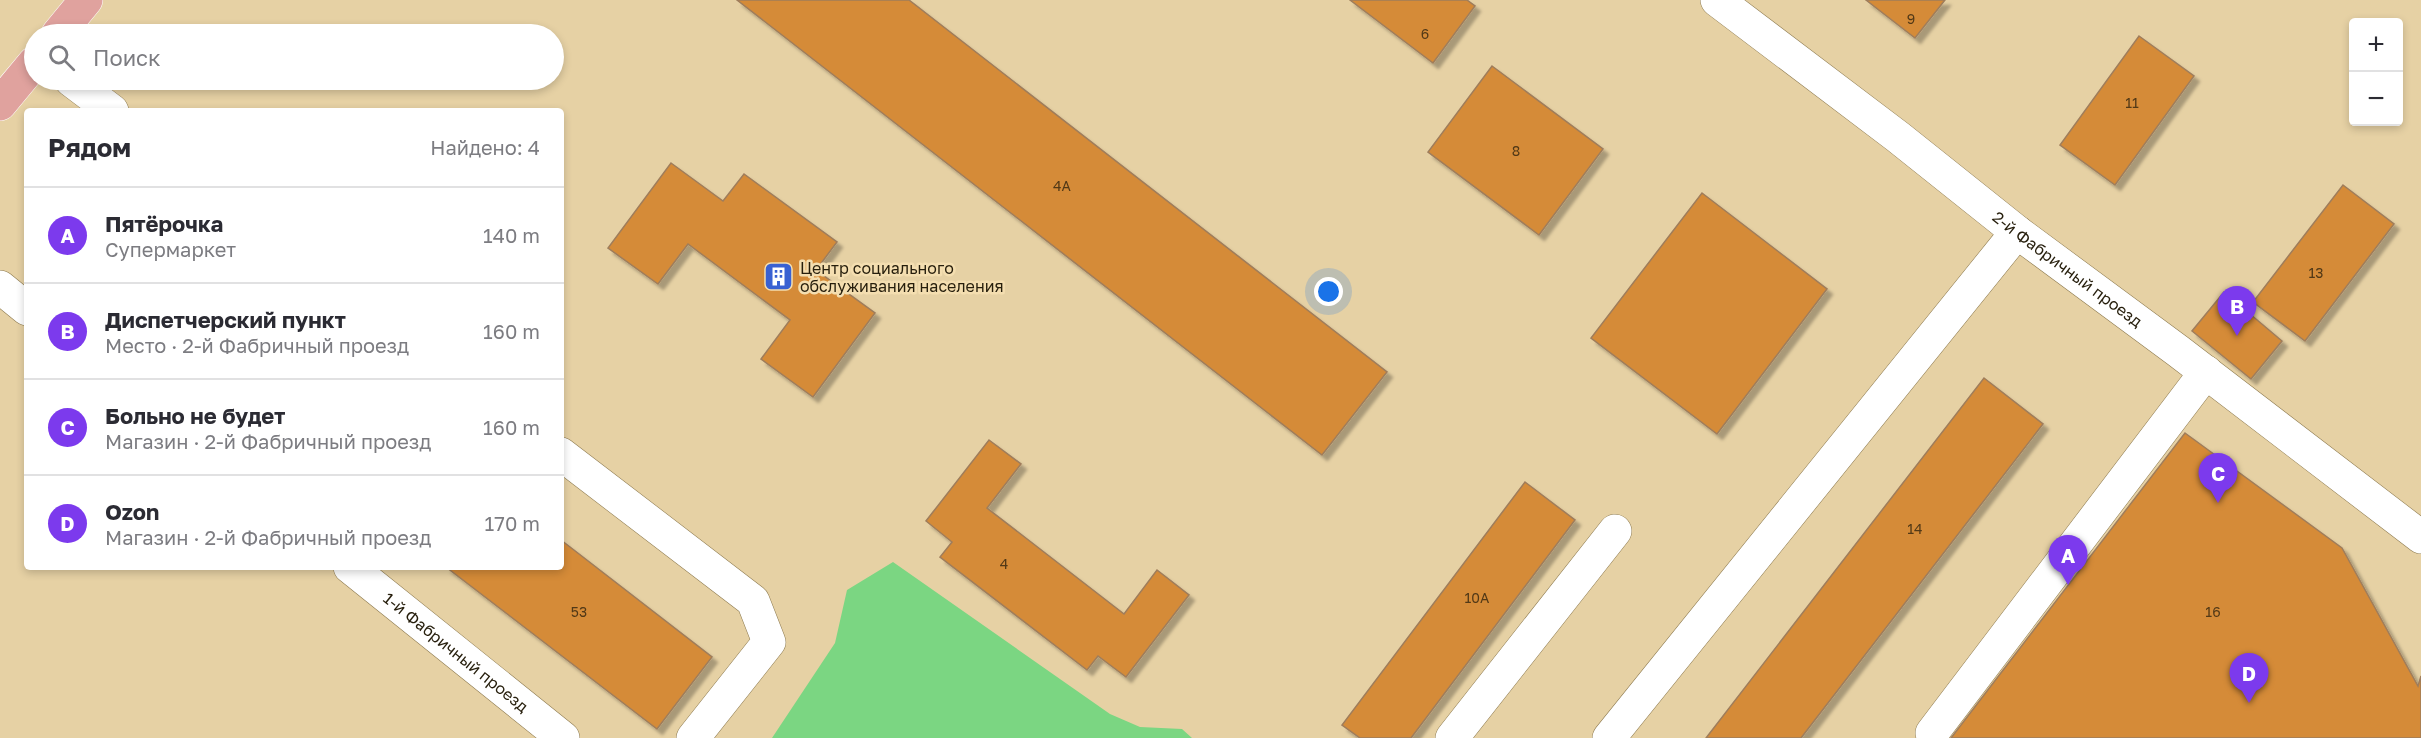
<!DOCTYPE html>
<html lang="ru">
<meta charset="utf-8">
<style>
body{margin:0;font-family:"Golos Text",sans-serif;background:#f2f2f3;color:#2b2b33}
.controls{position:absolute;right:18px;top:18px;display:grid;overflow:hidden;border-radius:6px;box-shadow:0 3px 9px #0003}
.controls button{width:54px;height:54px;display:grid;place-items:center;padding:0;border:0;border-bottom:2px solid #e1e1e2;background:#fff;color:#2b2b33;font:30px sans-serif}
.you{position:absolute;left:1329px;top:292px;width:21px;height:21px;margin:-15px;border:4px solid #fff;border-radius:50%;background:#1a73e8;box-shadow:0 0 0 9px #1a73e833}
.badge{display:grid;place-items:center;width:39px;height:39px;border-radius:50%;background:#7c3aed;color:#fff;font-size:20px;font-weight:700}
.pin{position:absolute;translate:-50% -50px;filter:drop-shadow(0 2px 3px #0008)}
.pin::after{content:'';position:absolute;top:32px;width:21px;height:18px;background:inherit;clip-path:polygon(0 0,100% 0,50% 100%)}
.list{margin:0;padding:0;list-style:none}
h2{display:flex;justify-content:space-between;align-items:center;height:78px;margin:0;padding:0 24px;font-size:26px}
h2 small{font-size:20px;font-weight:400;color:#7c7c81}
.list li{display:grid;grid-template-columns:39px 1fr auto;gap:18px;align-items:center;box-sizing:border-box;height:96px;padding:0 24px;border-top:2px solid #e1e1e2}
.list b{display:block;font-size:22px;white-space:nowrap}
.list p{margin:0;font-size:20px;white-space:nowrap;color:#7c7c81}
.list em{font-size:20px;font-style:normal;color:#7c7c81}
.icon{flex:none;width:33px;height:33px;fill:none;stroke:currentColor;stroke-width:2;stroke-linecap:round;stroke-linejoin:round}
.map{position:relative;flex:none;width:2421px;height:738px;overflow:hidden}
.search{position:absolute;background:#fff;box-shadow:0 3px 9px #0003;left:24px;top:24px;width:540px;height:66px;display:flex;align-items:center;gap:15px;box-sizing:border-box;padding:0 21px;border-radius:33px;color:#7c7c81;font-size:22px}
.panel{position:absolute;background:#fff;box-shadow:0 3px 9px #0003;left:24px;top:108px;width:540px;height:462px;border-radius:6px}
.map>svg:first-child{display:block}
.green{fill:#7bd682}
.building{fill:#d58b37;stroke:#9f7d5b;stroke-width:1.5;filter:url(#shadow)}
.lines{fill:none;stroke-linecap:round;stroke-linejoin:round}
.minor-casing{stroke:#8d7a4f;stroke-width:34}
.major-casing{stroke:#fff;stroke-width:34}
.minor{stroke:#fff;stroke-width:33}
.major{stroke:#e0a29e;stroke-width:33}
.labels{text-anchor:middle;stroke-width:5;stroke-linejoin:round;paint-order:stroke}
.number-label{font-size:14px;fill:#523917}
.poi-label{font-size:16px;fill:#261e0c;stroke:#f4deb0;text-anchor:start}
.street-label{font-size:16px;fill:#261e0c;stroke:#f4deb0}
</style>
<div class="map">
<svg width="2421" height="738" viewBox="0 0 2421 738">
<defs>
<filter id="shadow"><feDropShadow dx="5.5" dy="5.5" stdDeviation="1.5" flood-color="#0004"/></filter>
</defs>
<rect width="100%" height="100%" fill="#e6d1a4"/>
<path class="green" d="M893,562l217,152 30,13 42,2 10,9h-420l63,-95 12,-53z"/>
<g class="building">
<path d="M737,0h172l478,372 -65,83z"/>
<path d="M1350,0h117l8,6 -42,57z"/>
<path d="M1866,0h79l-30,38z"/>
<path d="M2139,36l55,40 -79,109 -55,-40z"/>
<path d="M1492,66l111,83 -64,86 -111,-83z"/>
<path d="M671,163l52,38 21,-27 93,68 -21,28 59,43 -62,84 -52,-38 29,-39 -102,-76 -30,40 -50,-36z"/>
<path d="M2343,185l51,39 -89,117 -52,-39z"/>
<path d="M1702,193l125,96 -110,145 -126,-96z"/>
<path d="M2224,292l58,49 -31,38 -59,-48z"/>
<path d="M1984,378l59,46 -242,314h-95z"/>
<path d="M2185,433l157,115 76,138 3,-10v62h-470z"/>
<path d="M989,440l32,24 -34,44 137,106 33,-44 32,25 -63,82 -28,-21 -11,14 -147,-113 12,-15 -26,-21z"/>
<path d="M1525,482l50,38 -164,218h-51l-18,-13z"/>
<path d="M561,540l151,117 -55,72 -211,-162h115z"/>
</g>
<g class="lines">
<defs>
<g id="minor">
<path id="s1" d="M1717,0l181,137 119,95 161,119 243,186"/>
<path d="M71,80l41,31"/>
<path d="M0,287l27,22"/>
<path d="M561,454l192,147 16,41 -76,96"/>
<path id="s2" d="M350,567l213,171"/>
<path d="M1932,733l274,-361"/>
<path d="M1452,738l163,-207"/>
<path d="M1609,738l408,-506"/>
</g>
<g id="major">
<path d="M58,34l28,-34"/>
<path d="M0,104l34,-41"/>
</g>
</defs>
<use href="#minor" class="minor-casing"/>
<use href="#major" class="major-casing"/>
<use href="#minor" class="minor"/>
<use href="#major" class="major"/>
</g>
<defs>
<symbol id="building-square" viewBox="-11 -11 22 22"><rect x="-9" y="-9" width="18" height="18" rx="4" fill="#3961d2" stroke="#f4deb0"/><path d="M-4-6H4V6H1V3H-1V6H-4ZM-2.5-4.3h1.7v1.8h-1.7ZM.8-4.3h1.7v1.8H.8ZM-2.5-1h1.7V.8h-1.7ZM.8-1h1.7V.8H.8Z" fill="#fff"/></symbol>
</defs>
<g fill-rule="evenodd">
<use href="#building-square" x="762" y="260" width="33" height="33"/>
</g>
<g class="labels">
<g class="number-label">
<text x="1911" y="24">9</text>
<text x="1425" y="39">6</text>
<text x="2132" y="108">11</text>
<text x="1516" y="156">8</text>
<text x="1062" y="191">4А</text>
<text x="2316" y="278">13</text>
<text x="1915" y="534">14</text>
<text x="1004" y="569">4</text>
<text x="1477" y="603">10А</text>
<text x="579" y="617">53</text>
<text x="2213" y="617">16</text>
</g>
<g class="poi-label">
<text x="800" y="274">Центр социального<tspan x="800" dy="18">обслуживания населения</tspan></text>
</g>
<g class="street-label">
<text dy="6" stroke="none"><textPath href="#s1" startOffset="442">2-й Фабричный проезд</textPath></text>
<text dy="6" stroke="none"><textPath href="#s2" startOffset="136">1-й Фабричный проезд</textPath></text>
</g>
</g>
</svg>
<div class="controls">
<button>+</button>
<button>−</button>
</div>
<div class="you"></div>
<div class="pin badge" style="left:2068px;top:585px">A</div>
<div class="pin badge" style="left:2237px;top:336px">B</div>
<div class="pin badge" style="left:2218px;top:503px">C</div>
<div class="pin badge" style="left:2249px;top:703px">D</div>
<div class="search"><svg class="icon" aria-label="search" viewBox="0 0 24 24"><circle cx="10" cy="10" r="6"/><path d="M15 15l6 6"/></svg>Поиск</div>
<section class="panel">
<h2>Рядом<small>Найдено: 4</small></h2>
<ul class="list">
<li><span class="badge">A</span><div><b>Пятёрочка</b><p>Супермаркет</p></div><em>140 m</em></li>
<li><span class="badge">B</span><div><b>Диспетчерский пункт</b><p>Место · 2-й Фабричный проезд</p></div><em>160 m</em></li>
<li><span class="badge">C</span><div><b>Больно не будет</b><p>Магазин · 2-й Фабричный проезд</p></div><em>160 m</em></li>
<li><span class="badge">D</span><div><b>Ozon</b><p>Магазин · 2-й Фабричный проезд</p></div><em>170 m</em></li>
</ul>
</section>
</div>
